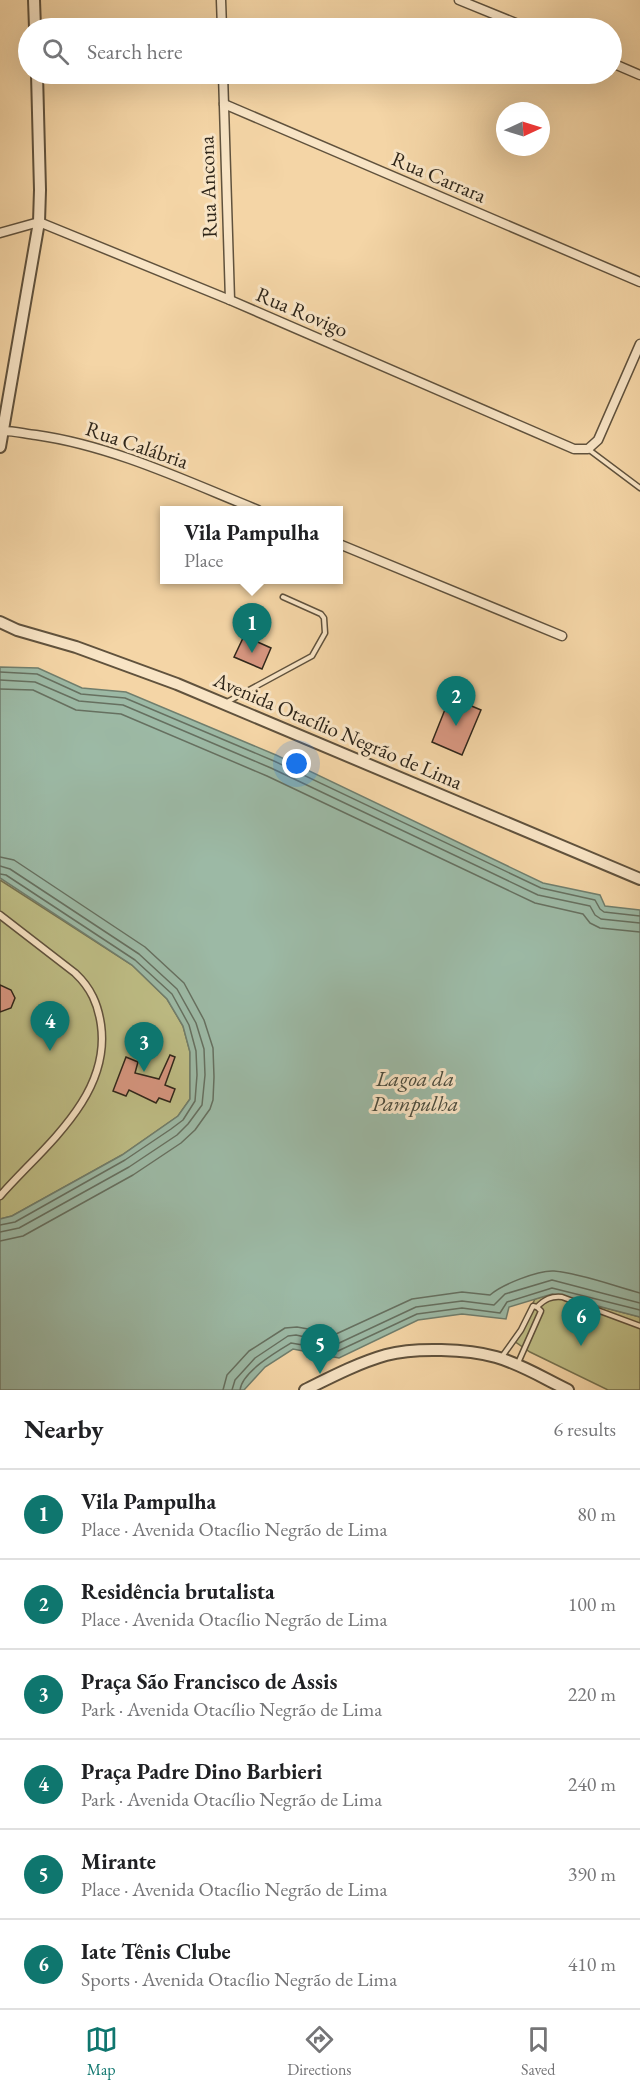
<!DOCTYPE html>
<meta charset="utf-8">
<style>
body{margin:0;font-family:"EB Garamond",serif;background:#f2f2f2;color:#202124}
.compass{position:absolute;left:496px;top:102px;width:54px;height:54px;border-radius:50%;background:#fff;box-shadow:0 6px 24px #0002;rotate:86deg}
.you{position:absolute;left:297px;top:764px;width:21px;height:21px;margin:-15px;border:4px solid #fff;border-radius:50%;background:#1a73e8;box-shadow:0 0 0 9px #1a73e833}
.badge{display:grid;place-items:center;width:39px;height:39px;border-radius:50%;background:#0f766e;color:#fff;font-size:20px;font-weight:700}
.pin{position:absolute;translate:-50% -50px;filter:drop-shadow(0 2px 3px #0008)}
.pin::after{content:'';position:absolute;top:32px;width:21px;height:18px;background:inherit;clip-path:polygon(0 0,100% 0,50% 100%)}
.popup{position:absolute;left:160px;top:506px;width:183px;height:78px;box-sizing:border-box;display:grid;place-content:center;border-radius:0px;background:#fff;filter:drop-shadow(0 2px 4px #0005);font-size:20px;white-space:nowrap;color:#757577}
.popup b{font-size:22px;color:#202124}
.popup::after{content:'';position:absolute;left:50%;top:100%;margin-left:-12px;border:12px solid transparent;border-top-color:#fff}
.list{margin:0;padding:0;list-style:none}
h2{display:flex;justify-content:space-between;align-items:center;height:78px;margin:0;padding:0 24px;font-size:26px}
h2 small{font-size:20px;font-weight:400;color:#757577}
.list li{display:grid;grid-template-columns:39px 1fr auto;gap:18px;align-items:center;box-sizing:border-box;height:90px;padding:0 24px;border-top:2px solid #e0e0e0}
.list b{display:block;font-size:22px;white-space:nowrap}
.list p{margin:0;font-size:20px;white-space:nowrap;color:#757577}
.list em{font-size:20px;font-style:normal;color:#757577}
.icon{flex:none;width:33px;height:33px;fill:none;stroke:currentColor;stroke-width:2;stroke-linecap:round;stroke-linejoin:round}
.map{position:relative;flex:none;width:640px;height:1390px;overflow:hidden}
.search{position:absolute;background:#fff;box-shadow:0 6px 24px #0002;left:18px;right:18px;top:18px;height:66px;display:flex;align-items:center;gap:15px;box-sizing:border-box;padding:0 21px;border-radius:33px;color:#757577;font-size:22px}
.sheet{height:618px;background:#fff}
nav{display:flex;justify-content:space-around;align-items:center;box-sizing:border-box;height:84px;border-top:2px solid #e0e0e0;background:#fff;font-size:16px;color:#757577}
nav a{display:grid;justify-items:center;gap:3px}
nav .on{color:#0f766e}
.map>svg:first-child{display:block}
.green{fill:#bebd85;stroke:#767250;stroke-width:1.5}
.water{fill:#9cb9a5;stroke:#707e6d;stroke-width:1.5}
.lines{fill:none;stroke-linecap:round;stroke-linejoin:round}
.shore{stroke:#667060;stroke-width:1.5}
.building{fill:#d89781;stroke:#2f261a;stroke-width:1.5}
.service-casing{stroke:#60523d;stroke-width:7}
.pedestrian-casing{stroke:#60523d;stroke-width:9}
.minor-casing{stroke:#60523d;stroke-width:11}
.tertiary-casing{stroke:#60523d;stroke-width:14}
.service{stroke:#f8e4c5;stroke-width:4}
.pedestrian{stroke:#f8e4c5;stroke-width:6}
.minor{stroke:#f8e4c5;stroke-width:8}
.tertiary{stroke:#f8e4c5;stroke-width:10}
.labels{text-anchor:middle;stroke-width:6;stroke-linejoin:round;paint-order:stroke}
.street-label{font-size:21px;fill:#2f261a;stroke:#f8e4c5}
.water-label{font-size:22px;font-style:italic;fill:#4a4b3d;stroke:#f8e4c5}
</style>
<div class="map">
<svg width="640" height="1390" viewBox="0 0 640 1390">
<rect width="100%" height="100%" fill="#f4d5a6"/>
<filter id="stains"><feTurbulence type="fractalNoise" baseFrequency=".00333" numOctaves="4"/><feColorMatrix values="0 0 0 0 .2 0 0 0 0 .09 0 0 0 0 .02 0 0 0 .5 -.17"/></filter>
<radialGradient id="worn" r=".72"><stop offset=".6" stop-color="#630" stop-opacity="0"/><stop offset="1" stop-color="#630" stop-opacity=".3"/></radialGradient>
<g class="green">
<path d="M0,880l132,85 35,34 16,27 7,26v47l-12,17 -56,39 -110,61 -12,3z"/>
<path d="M552,1294l88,23v73h-32l-78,-38 -16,-11 21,-42z"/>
</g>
<path class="water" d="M0,667l38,1 44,20 44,4 150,63 267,128 57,12 5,11 35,4v407l-88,-23 -43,13 -3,12 -44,-5 -44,6 -79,38 -46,-9 -28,18 -21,23h-244v-171l12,-3 110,-61 56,-39 12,-17v-47l-7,-26 -16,-27 -35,-34 -132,-87z"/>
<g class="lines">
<g class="shore">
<path d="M0,672l37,2 44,20 44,4 149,63 267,127 54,12 5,9 4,3 36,4"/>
<path d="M0,680l35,2 44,19 44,4 148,63 267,127 52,11 5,9 6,4 39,4"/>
<path d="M0,689l33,1 43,20 45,4 146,62 268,127 48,11 7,9 10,5 40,4"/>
<path d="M0,857l14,3 131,87 39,36 20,37 9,28 1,29 -1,23 -3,9 -15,21 -14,13 -48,32 -110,61 -23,5"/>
<path d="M0,866l10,3 129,85 38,35 19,34 8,26 1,26 -3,30 -14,19 -11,11 -48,32 -110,61 -19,4"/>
<path d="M0,874l6,1 129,85 37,34 17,31 7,26 1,24 -2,26 -12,19 -12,9 -46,31 -110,62 -15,3"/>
<path d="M223,1390l4,-15 22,-24 36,-23 12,-1 39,7 76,-35 50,-7 28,3c11,-10 48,-25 64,-24 26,2 60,15 86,22"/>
<path d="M232,1390l3,-10 20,-22 33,-22 8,-1 41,9 79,-37 46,-6 32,4 11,-11 47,-14 88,23"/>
<path d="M240,1390c2,-18 36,-38 51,-47l47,8 79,-37 45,-6 38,5 7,-11 45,-14 88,22"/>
</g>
</g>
<g class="building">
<path d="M244,636l27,12 -9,21 -28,-12z"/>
<path d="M450,697l31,13 -19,45 -30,-13z"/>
<path d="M0,985l11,5 4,8 -4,10 -11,4z"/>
<path d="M170,1055l5,2 -10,28 10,4 -5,13 -11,-4 -3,5 -27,-13 -3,6 -13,-5 13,-34 12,5 -3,11 24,6z"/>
</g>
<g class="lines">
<defs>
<g id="service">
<path d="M588,449l52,39"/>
<path d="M227,702l85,-46 13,-23 -1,-15 -3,-4 -38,-17"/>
<path d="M501,1358l20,-28 12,-24 4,1c8,-8 14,-11 25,-10l78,29"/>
<path d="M518,1363l23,-52 -4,-4"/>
</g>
<path id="pedestrian" d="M0,915l75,58c16,15 23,31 26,52 10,72 -59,123 -101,171"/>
<g id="minor">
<path d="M221,0l1,28"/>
<path d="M459,0l69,28"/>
<path d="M612,63l28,12"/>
<path d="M223,74l7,226"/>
<path d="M224,104l416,178"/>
<path d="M0,233l39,-11 191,78 344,149h14l10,-9 42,-96"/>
<path d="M0,431c11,-1 25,3 36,4 77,11 150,46 222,75"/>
<path d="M339,544l223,92"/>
</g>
<g id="tertiary">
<path d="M34,0l1,28"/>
<path d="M0,447l39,-225 1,-32 -3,-116"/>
<path d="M0,622l17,8 59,17 101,37 463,195"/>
<path d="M305,1390c26,-13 53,-27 81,-35 29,-8 82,-6 110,2 25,7 49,22 72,33"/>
</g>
</defs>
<use href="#service" class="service-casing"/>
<use href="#pedestrian" class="pedestrian-casing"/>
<use href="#minor" class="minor-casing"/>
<use href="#tertiary" class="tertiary-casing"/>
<use href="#service" class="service"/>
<use href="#pedestrian" class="pedestrian"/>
<use href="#minor" class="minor"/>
<use href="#tertiary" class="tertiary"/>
</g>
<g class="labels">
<g class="street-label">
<text transform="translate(439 177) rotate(23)" y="7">Rua Carrara</text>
<text transform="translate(208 187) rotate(-92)" y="7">Rua Ancona</text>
<text transform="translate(302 312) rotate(23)" y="7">Rua Rovigo</text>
<text transform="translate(137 445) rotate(19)" y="7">Rua Calábria</text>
<text transform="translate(338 731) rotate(23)" y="7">Avenida Otacílio Negrão de Lima</text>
</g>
<g class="water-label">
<text x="415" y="1086">Lagoa da<tspan x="415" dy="25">Pampulha</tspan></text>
</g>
</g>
<rect width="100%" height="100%" filter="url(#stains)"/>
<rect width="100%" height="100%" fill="url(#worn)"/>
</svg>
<svg class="compass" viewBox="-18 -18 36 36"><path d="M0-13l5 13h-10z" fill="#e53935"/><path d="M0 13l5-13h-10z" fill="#757577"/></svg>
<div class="you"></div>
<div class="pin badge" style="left:252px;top:653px">1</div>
<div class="popup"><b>Vila Pampulha</b>Place</div>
<div class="pin badge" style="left:456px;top:726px">2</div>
<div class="pin badge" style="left:144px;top:1072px">3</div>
<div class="pin badge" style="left:50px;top:1051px">4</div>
<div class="pin badge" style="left:320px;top:1374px">5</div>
<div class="pin badge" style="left:581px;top:1346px">6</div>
<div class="search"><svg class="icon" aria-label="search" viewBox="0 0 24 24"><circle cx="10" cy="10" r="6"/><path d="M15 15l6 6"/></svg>Search here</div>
</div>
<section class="sheet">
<h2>Nearby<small>6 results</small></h2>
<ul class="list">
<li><span class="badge">1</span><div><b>Vila Pampulha</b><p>Place · Avenida Otacílio Negrão de Lima</p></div><em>80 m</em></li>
<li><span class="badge">2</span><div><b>Residência brutalista</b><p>Place · Avenida Otacílio Negrão de Lima</p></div><em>100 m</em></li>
<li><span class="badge">3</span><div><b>Praça São Francisco de Assis</b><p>Park · Avenida Otacílio Negrão de Lima</p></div><em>220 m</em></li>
<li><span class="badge">4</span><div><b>Praça Padre Dino Barbieri</b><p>Park · Avenida Otacílio Negrão de Lima</p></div><em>240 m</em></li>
<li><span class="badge">5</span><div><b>Mirante</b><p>Place · Avenida Otacílio Negrão de Lima</p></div><em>390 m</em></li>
<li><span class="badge">6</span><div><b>Iate Tênis Clube</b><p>Sports · Avenida Otacílio Negrão de Lima</p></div><em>410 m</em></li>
</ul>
</section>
<nav>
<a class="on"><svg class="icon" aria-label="map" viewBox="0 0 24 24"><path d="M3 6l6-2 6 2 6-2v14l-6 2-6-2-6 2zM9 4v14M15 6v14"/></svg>Map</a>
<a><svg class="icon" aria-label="directions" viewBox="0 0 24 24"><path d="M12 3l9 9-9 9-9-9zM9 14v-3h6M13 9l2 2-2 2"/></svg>Directions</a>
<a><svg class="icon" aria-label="saved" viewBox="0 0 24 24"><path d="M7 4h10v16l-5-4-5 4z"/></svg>Saved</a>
</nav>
